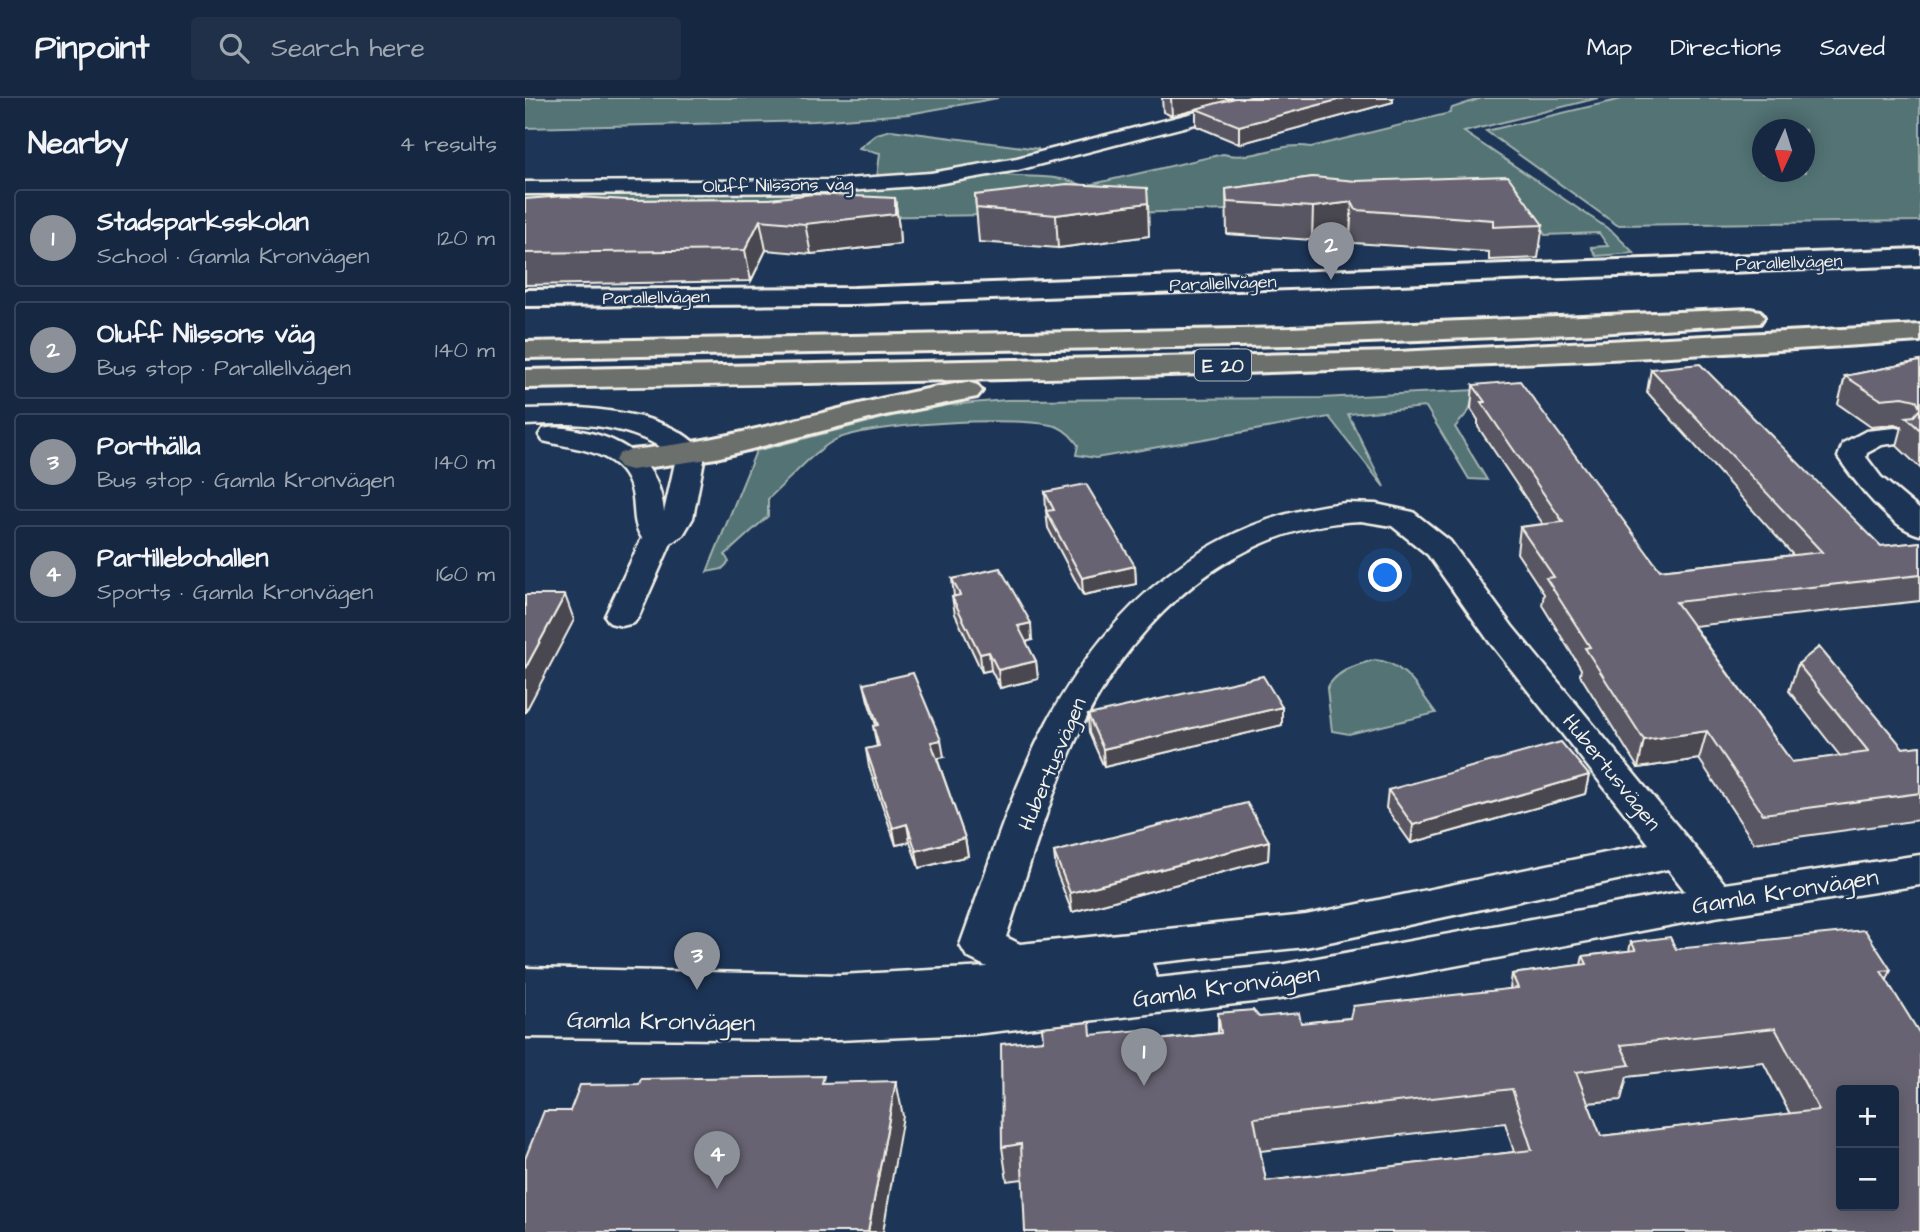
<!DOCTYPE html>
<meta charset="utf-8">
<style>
body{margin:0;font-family:"Architects Daughter",sans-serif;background:#1f3048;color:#f1f3f6}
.controls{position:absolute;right:21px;bottom:21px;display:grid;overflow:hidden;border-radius:7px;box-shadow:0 4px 18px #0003}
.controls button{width:63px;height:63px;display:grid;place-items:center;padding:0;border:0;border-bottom:2px solid #35445a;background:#162841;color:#f1f3f6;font:35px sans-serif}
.compass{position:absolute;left:1227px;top:21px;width:63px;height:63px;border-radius:50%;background:#162841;box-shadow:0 4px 18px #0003;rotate:184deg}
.you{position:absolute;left:861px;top:478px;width:24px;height:24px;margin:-18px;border:5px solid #fff;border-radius:50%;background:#1a73e8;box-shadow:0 0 0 10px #1a73e833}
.badge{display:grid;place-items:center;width:46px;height:46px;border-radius:50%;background:#8c9099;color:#fff;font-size:23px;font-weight:700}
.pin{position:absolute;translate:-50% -58px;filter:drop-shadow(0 2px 4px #0008)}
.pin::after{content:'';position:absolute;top:37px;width:24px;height:21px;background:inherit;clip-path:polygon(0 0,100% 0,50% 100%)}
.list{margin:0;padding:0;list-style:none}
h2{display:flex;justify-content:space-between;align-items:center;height:91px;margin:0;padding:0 28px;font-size:30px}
h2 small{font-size:23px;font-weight:400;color:#9ea6b1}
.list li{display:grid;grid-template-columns:46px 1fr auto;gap:21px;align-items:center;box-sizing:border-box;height:98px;margin:0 14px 14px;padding:0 14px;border:2px solid #35445a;border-radius:7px}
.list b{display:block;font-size:26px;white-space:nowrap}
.list p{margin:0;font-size:23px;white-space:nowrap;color:#9ea6b1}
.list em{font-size:23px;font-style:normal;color:#9ea6b1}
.icon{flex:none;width:38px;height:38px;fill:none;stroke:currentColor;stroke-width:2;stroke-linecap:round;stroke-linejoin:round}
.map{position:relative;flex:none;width:1395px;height:1134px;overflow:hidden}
header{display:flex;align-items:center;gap:42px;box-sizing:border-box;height:98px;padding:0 35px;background:#162841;border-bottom:2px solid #35445a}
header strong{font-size:33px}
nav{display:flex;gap:38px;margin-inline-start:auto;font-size:24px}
.search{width:490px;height:63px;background:#1f3048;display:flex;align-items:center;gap:18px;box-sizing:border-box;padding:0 24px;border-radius:7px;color:#9ea6b1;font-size:26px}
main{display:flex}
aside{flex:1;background:#162841}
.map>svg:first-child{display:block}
.green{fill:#527374;stroke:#a3b2ae;stroke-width:2;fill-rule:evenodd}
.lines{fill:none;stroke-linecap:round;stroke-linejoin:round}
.street-casing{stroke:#f4f1e8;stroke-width:5}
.secondary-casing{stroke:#f4f1e8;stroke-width:6}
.highway-casing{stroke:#f4f1e8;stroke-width:6}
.street{fill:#1d3557;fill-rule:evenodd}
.secondary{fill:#1d3557;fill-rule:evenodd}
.highway{fill:#6c706d;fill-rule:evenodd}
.wall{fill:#595662;stroke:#f4f1e8;stroke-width:2;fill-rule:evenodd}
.shaded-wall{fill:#484650;stroke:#f4f1e8;stroke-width:2}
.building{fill:#676472;stroke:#f4f1e8;stroke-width:2;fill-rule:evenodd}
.labels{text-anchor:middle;stroke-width:5;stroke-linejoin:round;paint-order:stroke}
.far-street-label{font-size:18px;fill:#f4f1e8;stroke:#1d3557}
.shield{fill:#1d3557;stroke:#b4b9bc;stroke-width:2}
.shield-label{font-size:19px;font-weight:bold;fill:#f4f1e8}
.street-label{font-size:21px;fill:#f4f1e8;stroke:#1d3557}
.near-street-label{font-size:24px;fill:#f4f1e8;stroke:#1d3557}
</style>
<header>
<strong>Pinpoint</strong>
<div class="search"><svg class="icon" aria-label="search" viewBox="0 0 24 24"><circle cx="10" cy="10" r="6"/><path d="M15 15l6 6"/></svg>Search here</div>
<nav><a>Map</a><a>Directions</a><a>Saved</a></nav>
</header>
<main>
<aside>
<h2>Nearby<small>4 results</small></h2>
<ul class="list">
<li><span class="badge">1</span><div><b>Stadsparksskolan</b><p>School · Gamla Kronvägen</p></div><em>120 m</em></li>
<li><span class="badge">2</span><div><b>Oluff Nilssons väg</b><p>Bus stop · Parallellvägen</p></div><em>140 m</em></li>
<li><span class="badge">3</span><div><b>Porthälla</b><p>Bus stop · Gamla Kronvägen</p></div><em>140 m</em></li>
<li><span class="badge">4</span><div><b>Partillebohallen</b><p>Sports · Gamla Kronvägen</p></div><em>160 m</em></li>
</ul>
</aside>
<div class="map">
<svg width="1395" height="1134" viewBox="0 0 1395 1134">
<rect width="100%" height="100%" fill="#1d3557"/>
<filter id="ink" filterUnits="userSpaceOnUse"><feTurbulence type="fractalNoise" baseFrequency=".0143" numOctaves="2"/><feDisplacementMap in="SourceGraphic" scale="14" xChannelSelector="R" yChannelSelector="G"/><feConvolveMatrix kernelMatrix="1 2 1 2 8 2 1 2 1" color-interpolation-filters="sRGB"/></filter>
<g filter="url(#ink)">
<g class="green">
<path d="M0,0h473l-89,16 -95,7 -289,7z"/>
<path d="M957,0h116l-134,34 149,100 21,21 -38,3 -5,-9 17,-1 -9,-13 -54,2 -21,-34 -395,12 -604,9v-29l474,-19c28,5 59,-1 85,12l139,-32c30,8 57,-13 88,-7l139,-34 2,-5z"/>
<path d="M1101,0h294v123l-303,4 -131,-94zM1238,32h42v42h-42z"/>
<path d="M366,32l147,19v3l-55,13 -106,13 3,-25 -21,-5 18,-14z"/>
<path d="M950,292l-6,21 -14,16 32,53 -18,-1 -43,-72 -78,7 36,73 -55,-70 -233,41 -20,-3 2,-10c-6,-8 -11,-14 -20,-18 -34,-12 -193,-4 -225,14 -23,14 -45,40 -65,58v17l-43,39 4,7 -7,7 -15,3 49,-121 132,-34 61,-12 57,-5 315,-2z"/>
<path d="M850,562c30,2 44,31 61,53l-87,21 -17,-3 -5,-42c8,-18 30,-25 48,-29z"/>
</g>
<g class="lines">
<defs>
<g id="street">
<path d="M727,0h31l-3,4 -262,68 -87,15 -99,7 -307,2v-12l307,-2 99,-7 86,-15z"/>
<path d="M53,310c41,3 102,10 127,47l-12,63 -10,17 -12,8 -32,73 -5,7 -12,3 -12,-3 -5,-7 37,-78c-9,-13 -7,-26 -9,-41 -7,-47 -55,-47 -90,-56l-4,-6 4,-6c13,-3 25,-1 38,2 45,8 79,33 83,81l12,-54c-43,-35 -98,-36 -151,-33v-16z"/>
<path d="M1370,330l10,2 4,6 -4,6 -23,3 -15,8 -1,4 15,20 39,33v25c-30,-7 -65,-53 -82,-78l5,-14 23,-12z"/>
<path d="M821,405l30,1 37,8 37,29 62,85 213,258 195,-29v30l-205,32 -436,82 -305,35 -137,6 -312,-3v-69l315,7 147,-8 -20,-10 -7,-12c27,-74 50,-152 87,-223 62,-116 164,-206 299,-219zM836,423l31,5 36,29 60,85 161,204 -343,71 -286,29 -14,-7c24,-71 44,-146 78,-214 53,-107 153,-198 277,-202zM1143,771l17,22 -406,74 -122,13 -5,-15 154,-16z"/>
</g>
<path id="secondary" d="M1395,151v16l-1066,39 -329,2v-16l329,-2z"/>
<g id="highway">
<path d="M1225,211l10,2 4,6 -4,6 -163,10 -306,12 -766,13v-16l766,-14z"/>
<path d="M1395,227v16c-465,32 -930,39 -1395,47v-18l872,-18z"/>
<path d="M442,284l10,3 5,6 -5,6 -92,18 -169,43 -85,12 -11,-3 -5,-7 5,-7 11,-3c115,-10 223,-51 336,-68z"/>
</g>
</defs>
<use href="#street" class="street-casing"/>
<use href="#secondary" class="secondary-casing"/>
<use href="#highway" class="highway-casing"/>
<use href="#street" class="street"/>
<use href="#secondary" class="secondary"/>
<use href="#highway" class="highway"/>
</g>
<g class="wall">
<path d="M637,0h231v4l-154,42 -43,-18v-16l-24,6 -9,-4z"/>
<path d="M788,79l230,48 -5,33 -49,2v-8l-135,-9 -4,-8 -38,5 -85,-6 -1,-45z"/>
<path d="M450,97l174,41 -91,12 -79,-6z"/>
<path d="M370,100l4,30 1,16 -89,10 -45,-4 -15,31 -226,4v-86l101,1z"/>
<path d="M1395,263v107l-23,-22 5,-19 -7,-2 -24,2 -33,-23 7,-28z"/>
<path d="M1126,271l230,177 39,-4v59l-226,25 98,136 48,-6 -51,-65 9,-27 105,84 17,-2v74l-166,23 -55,-84 -61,9 -58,-93 1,-6 -39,-64 2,-11 -27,-41 3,-26 23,-3 -65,-97v-7l-7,-11 2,-24 187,185 133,-15 -146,-163z"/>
<path d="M520,394l90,74 1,18 -53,11 -35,-67 -2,-17h1l-1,-2z"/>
<path d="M427,481l80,61 -6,2 10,19 2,18 -38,9 -9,-18 -9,2 -27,-58 -3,-17 2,-1z"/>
<path d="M339,586l80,73 -7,1 28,80 3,18 -49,12 -9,-26 -14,3 -27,-78 -3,-18 11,-2 -4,-21 3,-1 -8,-24z"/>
<path d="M563,617l194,10 -178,42 -15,-34z"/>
<path d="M1064,677l-4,19 -174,49 -25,-35 2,-18z"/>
<path d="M744,743l-1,19 -196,52 -16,-41 -2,-19z"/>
<path d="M1106,844l45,7 215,21 -4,10 33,252 -897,-53 -16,2 -5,-34 89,-112 50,7 77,-9v-20l41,4 42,6 49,-5 160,-29 2,-15 69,-9 2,-9 46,-5zM1238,964l27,52 -189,22 -13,-33 33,-3 6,-23zM980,1025l9,29 -248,29 -6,-30z"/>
</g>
<g class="shaded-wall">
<path d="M646,0h71l-70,18z"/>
<path d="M820,0h48v4l-154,42v-18z"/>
<path d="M370,100l4,30 1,16 -89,10 -6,-30z"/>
<path d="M827,104l-2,33 -38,5 1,-33z"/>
<path d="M623,105l1,33 -91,12 -2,-33z"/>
<path d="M235,122l6,30 -15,31 -6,-31z"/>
<path d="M610,468l1,18 -53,11 -1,-17z"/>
<path d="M40,497l9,25 -49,93v-44z"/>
<path d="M506,525l1,17 -12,4 -2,-18z"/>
<path d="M464,554l2,18 -9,2 -2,-18z"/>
<path d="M511,563l2,18 -38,9 -2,-18z"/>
<path d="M757,609v18l-178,42 -1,-18z"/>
<path d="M1182,633l-8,28 -61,9 6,-28z"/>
<path d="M416,642l3,17 -10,2 -3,-17z"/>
<path d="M1064,677l-4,19 -174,49 2,-18z"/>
<path d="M382,726l3,18 -14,3 -3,-17z"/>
<path d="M440,740l3,18 -49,12 -3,-17z"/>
<path d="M744,743l-1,19 -196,52 -2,-19z"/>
<path d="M371,983l7,35 -20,116h-15z"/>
</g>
<g class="building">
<path d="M710,0h110l-106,28 -43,-17z"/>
<path d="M983,78l35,49 -50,2v-7l-137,-10 -4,-8 -39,5 -86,-5 -1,-13 87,-12 43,4z"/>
<path d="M542,86l80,4 1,15 -92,12 -80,-7 -1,-13z"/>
<path d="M288,96l82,4v16l-90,10 -45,-4 -15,30 -220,3v-54l38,-3 63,4 144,-1z"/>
<path d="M1395,263v47l-4,-8 -13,-3 -23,2 -35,-23z"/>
<path d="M1175,266l181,182 39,-4v33l-244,27 116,160 77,-10 -71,-88 21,-17 84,101 17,-2v47l-157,21 -56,-83 -63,9 -59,-92 5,-1 -44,-69 8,-1 -34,-50 43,-5 -82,-120h4l-12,-17 47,-4 140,189 162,-18 -171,-183z"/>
<path d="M1395,311v21l-14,-13 8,-1z"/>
<path d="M561,386l49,82 -53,12 -36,-67 8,-1 -9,-18z"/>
<path d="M475,470l31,55 -13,3 18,35 -38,9 -9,-18 -9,2 -28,-57 8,-2 -8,-16z"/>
<path d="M0,497h40l-40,74z"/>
<path d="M388,575l28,67 -10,2 34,96 -49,13 -9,-27 -14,4 -27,-79 13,-3 -6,-20 5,-1 -14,-41z"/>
<path d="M738,578l19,31 -179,42 -15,-34z"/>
<path d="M1036,644l28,33 -176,50 -25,-35z"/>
<path d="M722,705l22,38 -199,52 -16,-41z"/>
<path d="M1340,832l26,40 -10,1 39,63v198h-895l-4,-88 -19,3 -1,-103 42,-4 -1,-13 48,-5 1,13 49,-5 1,12 80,-9 -3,-20 35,-3 6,7 40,-4 2,10 49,-5 3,-12 165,-18 -6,-14 75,-10 -4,-8 53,-6 -5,-8 39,-5 6,12zM1250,930l44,82 -218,26 -25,-64 54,-7 -9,-20zM987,991l20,61 -266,31 -12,-63zM1316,992h53v116h-53z"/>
<path d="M299,978l-2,7 74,-2 -28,151h-343v-73l19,-48h26l10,-26 59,-1 2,-5z"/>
</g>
</g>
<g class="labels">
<g class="far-street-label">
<text transform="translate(253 87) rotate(-1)" y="6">Oluff Nilssons väg</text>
<text transform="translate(1264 164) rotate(-2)" y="6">Parallellvägen</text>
<text transform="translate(698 185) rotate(-2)" y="6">Parallellvägen</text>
<text transform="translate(131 199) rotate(-1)" y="6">Parallellvägen</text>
</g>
<rect class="shield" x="670" y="251.5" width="56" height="31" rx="5"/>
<g class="shield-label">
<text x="698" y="274">E 20</text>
</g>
<g class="street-label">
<text transform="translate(527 666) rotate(-67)" y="7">Hubertusvägen</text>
<text transform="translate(1087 674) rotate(51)" y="7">Hubertusvägen</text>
</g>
<g class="near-street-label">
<text transform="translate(1260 793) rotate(-9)" y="8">Gamla Kronvägen</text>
<text transform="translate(701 888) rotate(-8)" y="8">Gamla Kronvägen</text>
<text transform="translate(136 923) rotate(1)" y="8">Gamla Kronvägen</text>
</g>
</g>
</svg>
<div class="controls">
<button>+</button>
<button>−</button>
</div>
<svg class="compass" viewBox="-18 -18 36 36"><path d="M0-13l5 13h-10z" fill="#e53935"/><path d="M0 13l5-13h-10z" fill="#9ea6b1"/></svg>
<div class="you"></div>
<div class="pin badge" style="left:619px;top:988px">1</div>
<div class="pin badge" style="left:806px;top:182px">2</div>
<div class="pin badge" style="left:172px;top:892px">3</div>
<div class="pin badge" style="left:192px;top:1091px">4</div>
</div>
</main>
